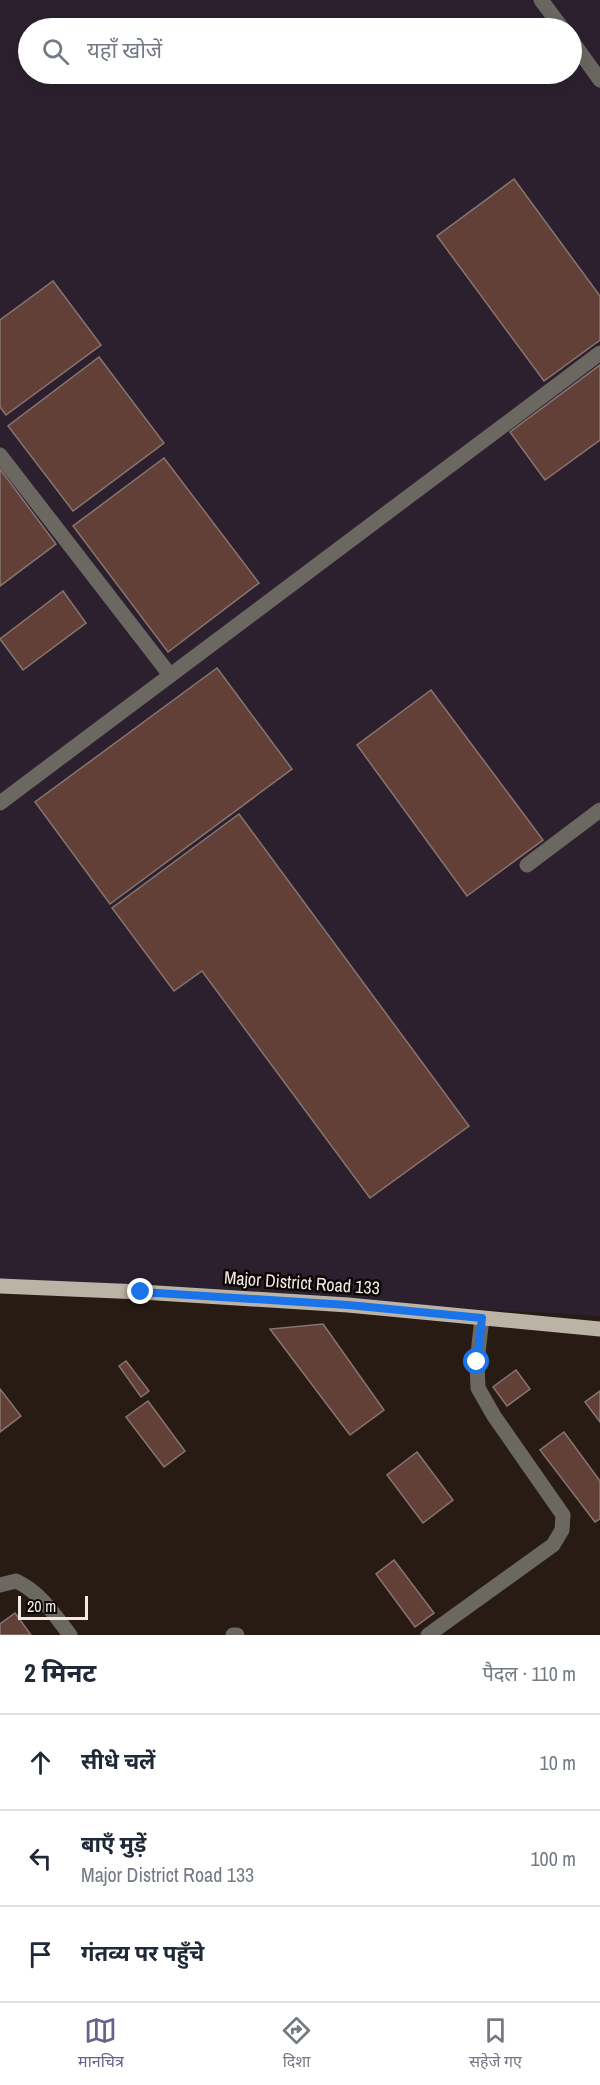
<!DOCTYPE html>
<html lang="hi">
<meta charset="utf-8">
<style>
body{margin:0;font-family:"Archivo Narrow","Noto Sans Devanagari",sans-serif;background:#f6f6f7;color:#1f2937}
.scale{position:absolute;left:18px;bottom:15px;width:70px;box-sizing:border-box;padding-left:6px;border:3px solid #f3e9e5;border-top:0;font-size:16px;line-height:21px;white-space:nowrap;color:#f3e9e5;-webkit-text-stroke:4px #0c0705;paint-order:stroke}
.stop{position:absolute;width:18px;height:18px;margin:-14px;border:4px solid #1a73e8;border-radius:50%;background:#fff}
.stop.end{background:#1a73e8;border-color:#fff;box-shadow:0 2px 6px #0008}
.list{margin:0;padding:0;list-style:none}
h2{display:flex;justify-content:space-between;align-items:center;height:78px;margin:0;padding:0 24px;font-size:26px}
h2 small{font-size:20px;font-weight:400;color:#747a83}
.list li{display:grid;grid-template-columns:39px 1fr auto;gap:18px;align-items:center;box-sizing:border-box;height:96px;padding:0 24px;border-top:2px solid #e0e1e3}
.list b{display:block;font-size:22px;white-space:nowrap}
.list p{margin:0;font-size:20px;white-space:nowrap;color:#747a83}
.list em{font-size:20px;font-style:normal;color:#747a83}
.icon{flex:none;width:33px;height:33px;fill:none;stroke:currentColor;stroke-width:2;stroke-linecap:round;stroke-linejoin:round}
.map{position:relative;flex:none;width:600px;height:1635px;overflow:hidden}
.search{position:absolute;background:#fff;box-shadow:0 6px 24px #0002;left:18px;right:18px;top:18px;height:66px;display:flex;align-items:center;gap:15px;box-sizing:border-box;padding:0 21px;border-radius:33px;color:#747a83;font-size:22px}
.sheet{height:366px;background:#fff}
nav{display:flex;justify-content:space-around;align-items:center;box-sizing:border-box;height:84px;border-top:2px solid #e0e1e3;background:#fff;font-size:16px;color:#747a83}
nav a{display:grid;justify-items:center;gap:3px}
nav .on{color:#6b618a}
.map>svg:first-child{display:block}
.industrial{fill:#2c202e;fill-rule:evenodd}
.building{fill:#624037;stroke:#877570;stroke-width:1.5}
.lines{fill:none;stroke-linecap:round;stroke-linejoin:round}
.minor{stroke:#6b6862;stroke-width:15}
.major{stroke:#bbb4a6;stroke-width:15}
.route{stroke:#1a73e8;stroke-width:8}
.labels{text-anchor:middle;stroke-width:5;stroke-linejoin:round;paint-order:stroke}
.street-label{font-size:18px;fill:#f3e9e5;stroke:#0c0705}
</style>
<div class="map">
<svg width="600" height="1635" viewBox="0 0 600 1635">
<rect width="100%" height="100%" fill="#281b14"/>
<path class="industrial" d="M0,0h600v1316l-600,-34zM28,28h544v46h-544z"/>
<g class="building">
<path d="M514,179l86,117v44l-56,41 -107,-145z"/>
<path d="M53,281l48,64 -95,70 -6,-8v-87z"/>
<path d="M99,357l65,86 -91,68 -65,-85z"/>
<path d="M600,365v75l-55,40 -35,-48z"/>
<path d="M164,458l95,125 -91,69 -95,-126z"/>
<path d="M0,469l56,75 -56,42z"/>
<path d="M63,591l23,32 -63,47 -23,-31z"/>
<path d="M217,668l75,101 -182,135 -75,-102z"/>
<path d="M431,690l112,150 -76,56 -110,-151z"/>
<path d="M239,814l230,312 -99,72 -168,-227 -28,20 -62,-83z"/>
<path d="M323,1324l61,86 -34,25 -80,-106z"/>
<path d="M126,1361l23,30 -8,6 -22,-31z"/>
<path d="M516,1370l14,19 -23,17 -14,-19z"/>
<path d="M0,1389l21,27 -21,16z"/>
<path d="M600,1391v31l-15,-20z"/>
<path d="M148,1401l37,50 -21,16 -38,-50z"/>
<path d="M564,1432l36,49v38l-5,3 -55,-72z"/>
<path d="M417,1452l36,48 -30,23 -36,-48z"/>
<path d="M394,1560l40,53 -19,14 -39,-53z"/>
<path d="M15,1613l16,22h-31v-11z"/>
</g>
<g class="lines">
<g class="minor">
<path d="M541,0l21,28"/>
<path d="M572,41l28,39"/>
<path d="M0,455l170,220"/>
<path d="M0,803l600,-450"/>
<path d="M527,865l73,-55"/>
<path d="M0,1585l16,-4c24,11 38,33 54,54"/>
<path d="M233,1635h4"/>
<path d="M428,1635l125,-90 9,-15 1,-15 -69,-99 -16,-28 -1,-26 5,-44"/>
</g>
<path class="major" d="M0,1286l141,6 207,13 252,24"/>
</g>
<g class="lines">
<path class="route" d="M141,1292l207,13 134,13 -5,44"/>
</g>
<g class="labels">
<g class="street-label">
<text transform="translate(302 1283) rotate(4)" y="6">Major District Road 133</text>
</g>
</g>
</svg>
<div class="scale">20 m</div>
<div class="stop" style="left:477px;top:1362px"></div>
<div class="stop end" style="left:141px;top:1292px"></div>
<div class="search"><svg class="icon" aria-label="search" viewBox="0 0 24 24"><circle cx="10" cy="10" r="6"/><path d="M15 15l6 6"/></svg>यहाँ खोजें</div>
</div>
<section class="sheet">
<h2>2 मिनट<small>पैदल · 110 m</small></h2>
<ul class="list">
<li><svg class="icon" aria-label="ahead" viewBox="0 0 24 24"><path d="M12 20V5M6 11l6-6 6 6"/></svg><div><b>सीधे चलें</b></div><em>10 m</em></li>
<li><svg class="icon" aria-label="left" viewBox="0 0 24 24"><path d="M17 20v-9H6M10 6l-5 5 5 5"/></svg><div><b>बाएँ मुड़ें</b><p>Major District Road 133</p></div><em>100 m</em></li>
<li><svg class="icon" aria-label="arrive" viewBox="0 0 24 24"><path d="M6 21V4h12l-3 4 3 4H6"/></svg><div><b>गंतव्य पर पहुँचे</b></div></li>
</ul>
</section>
<nav>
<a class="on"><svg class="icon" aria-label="map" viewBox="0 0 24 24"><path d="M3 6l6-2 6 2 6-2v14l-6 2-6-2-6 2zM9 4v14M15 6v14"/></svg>मानचित्र</a>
<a><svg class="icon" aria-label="directions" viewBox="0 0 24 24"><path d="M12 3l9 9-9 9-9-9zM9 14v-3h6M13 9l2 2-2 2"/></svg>दिशा</a>
<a><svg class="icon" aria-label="saved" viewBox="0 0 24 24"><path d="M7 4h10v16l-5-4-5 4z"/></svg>सहेजे गए</a>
</nav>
